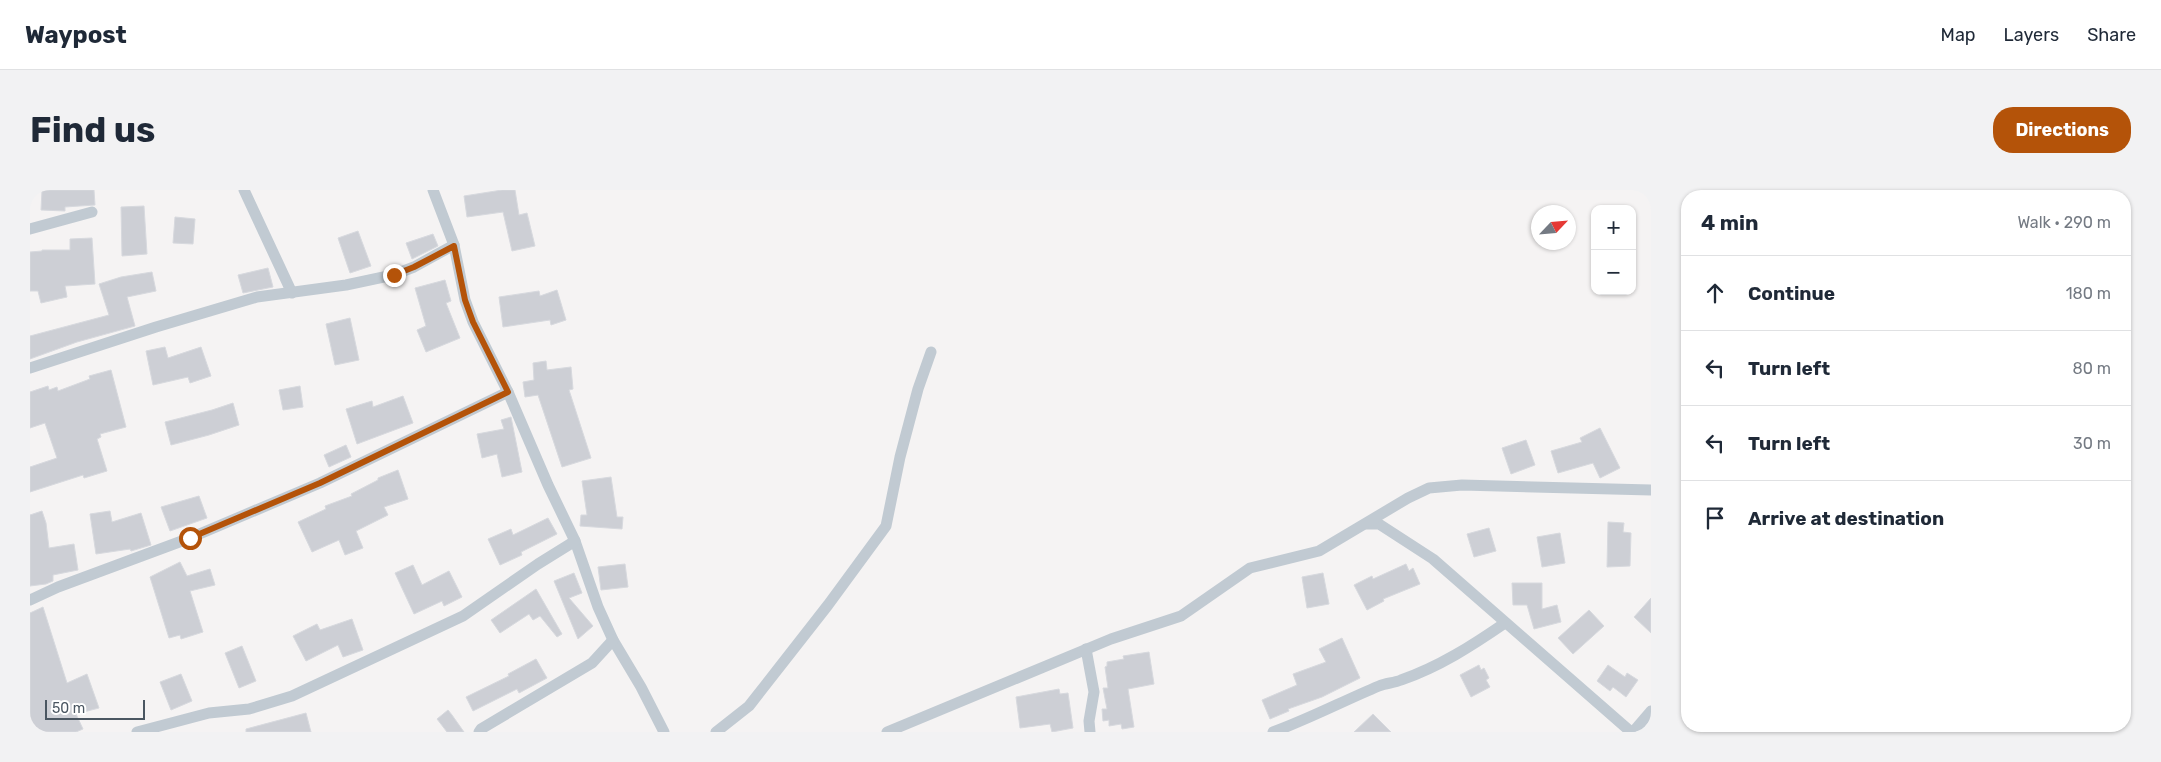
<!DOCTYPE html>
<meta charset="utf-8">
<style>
body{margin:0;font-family:Rubik,sans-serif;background:#f2f2f3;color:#1f2937}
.controls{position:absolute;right:15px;top:15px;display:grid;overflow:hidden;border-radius:10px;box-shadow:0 1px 4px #0004}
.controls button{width:45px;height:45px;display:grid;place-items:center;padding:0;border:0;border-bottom:1px solid #e0e1e3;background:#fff;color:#1f2937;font:25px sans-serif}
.compass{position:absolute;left:1501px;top:15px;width:45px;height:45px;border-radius:50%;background:#fff;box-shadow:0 1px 4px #0004;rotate:64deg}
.scale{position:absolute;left:15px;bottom:12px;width:100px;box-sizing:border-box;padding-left:5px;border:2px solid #4a5661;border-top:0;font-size:14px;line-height:18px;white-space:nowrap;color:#4a5661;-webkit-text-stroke:4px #fff;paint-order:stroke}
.stop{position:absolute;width:15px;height:15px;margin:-11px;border:4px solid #b45309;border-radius:50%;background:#fff}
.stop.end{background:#b45309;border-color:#fff;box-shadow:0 1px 5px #0008}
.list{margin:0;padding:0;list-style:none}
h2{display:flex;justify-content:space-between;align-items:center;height:65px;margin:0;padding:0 20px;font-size:21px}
h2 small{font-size:16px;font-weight:400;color:#747a83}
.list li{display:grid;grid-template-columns:32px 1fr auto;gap:15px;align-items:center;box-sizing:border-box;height:75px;padding:0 20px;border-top:1px solid #e0e1e3}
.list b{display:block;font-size:19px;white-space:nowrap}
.list em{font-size:16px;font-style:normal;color:#747a83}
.icon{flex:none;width:28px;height:28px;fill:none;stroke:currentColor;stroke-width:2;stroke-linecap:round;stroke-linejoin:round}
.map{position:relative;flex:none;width:1621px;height:542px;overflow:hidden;border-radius:20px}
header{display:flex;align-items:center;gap:30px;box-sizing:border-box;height:70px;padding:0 25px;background:#fff;border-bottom:1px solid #e0e1e3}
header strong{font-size:24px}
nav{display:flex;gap:28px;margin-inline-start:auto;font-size:18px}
.intro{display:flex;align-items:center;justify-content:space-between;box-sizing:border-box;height:120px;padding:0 30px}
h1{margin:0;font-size:35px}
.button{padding:12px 22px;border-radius:20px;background:#b45309;color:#fff;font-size:18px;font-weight:700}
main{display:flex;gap:30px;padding:0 30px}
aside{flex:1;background:#fff;border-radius:20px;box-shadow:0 1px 4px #0004}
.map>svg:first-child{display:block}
.building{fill:#cdcfd5;stroke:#d7d9de}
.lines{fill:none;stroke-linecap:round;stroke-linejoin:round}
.minor{stroke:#c1cad2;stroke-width:11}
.route{stroke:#b45309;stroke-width:6}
</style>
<header>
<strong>Waypost</strong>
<nav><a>Map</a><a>Layers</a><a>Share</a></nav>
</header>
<div class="intro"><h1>Find us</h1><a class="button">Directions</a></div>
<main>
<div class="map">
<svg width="1621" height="542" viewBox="0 0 1621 542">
<rect width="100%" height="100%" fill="#f5f3f3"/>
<g class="building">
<path d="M12,0h52l1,15 -30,2v4l-24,-1z"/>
<path d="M472,0h13l4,25 8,-2 8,33 -23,5 -9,-39 -36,5 -3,-21z"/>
<path d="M114,16l3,48 -25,2 -1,-49z"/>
<path d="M145,27l20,2 -2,25 -20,-1z"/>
<path d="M328,41l13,35 -21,7 -12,-35z"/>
<path d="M403,44l5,12 -26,13 -6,-16z"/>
<path d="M62,48l3,46 -30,2 2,11 -26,6 -3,-12h-8v-39l12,-1v-1h28v-11z"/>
<path d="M238,78l5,19 -30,6 -5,-18z"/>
<path d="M122,82l4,19 -29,6 8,29 -58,16 -47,17v-23l79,-21 -10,-31 22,-7z"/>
<path d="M415,90l6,21 -5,2 14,35 -34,14 -9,-22 9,-4 -11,-38z"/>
<path d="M527,100l9,30 -15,5 -1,-5 -47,7 -4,-30 40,-6 1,5z"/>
<path d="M320,128l9,42 -24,5 -9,-41z"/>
<path d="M135,157l3,11 33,-11 10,29 -21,7 -2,-6 -35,8 -7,-34z"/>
<path d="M516,171l1,9 24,-3 2,22 -4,1 22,68 -29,9 -24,-72 -13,2 -2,-15 11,-2 -1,-17z"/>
<path d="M81,180l15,57 -26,7 1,3 -4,2 10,32 -23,7 -1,-3 -53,17v-25l27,-9 -12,-35 -15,5v-36l18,-6 1,4 8,-3 1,4 32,-12 -1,-3z"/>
<path d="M270,196l3,21 -20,3 -4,-20z"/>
<path d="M373,206l10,27 -56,21 -11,-35 26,-8 1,6z"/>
<path d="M203,213l6,22 -30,10 -38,10 -6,-23 47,-12z"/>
<path d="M481,227l11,55 -20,5 -5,-23 -15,4 -5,-24 27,-5 -3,-9z"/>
<path d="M1570,238l20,40 -20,10 -7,-15 -35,10 -7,-22 31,-9 -2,-4z"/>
<path d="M1496,250l9,25 -24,9 -9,-26z"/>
<path d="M316,255l5,12 -22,10 -5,-12z"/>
<path d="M368,280l10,29 -24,8 4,8 -32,16 7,17 -18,7 -6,-15 -27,12 -14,-30 28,-13 -1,-3 27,-10 -1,-2 27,-14v-2z"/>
<path d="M581,287l6,40h6l-1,12 -42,-3 1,-11h6l-5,-34z"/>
<path d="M169,306l8,22 -37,13 -9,-24z"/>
<path d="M12,321l4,12 3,25 25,-4 4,26 -25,5v6l-7,3 -16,2v-71z"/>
<path d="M80,321l2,11 29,-9 10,32 -20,6 -1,-2 -34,5 -6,-40z"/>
<path d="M518,328l9,16 -36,18 1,3 -22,10 -12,-26 23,-10 2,6z"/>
<path d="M1578,332l16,1 -1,9 8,1 -1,33 -23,1z"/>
<path d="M1459,338l7,23 -22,6 -7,-23z"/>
<path d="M1530,343l5,30 -23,4 -5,-30z"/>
<path d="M150,372l7,14 23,-7 5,16 -25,6 13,41 -22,7 -1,-4 -11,3 -19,-61z"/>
<path d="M595,374l3,23 -27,3 -3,-23z"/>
<path d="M1376,374l3,7 4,-3 7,16 -37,15 1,2 -17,9 -13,-25 18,-9 1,3z"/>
<path d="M383,375l9,20 27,-14 13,26 -18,9 -2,-5 -28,13 -19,-41z"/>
<path d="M544,383l8,20 -13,5 24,28 -15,13 -24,-58z"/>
<path d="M1293,383l6,31 -22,4 -5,-31z"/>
<path d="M1482,393h30v26l15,-4 4,17 -27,7 -7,-24h-14z"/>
<path d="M506,399l26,45 -5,3 -17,-21 -7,4 -4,-6 -29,19 -9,-13z"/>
<path d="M1621,408v35l-17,-16z"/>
<path d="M13,417l24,76 20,-9 12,34 -23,6 7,15 -7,3h-46v-119z"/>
<path d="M1559,420l15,16 -31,28 -15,-16z"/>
<path d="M322,429l11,31 -20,7 -5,-12 -32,16 -13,-25 24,-12 3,6z"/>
<path d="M1312,448l18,40 -38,19 -34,12 1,2 -19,8 -8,-19 35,-15 -4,-11 33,-12 -7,-13z"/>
<path d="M212,456l14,35 -17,7 -14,-35z"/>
<path d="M1119,462l5,32 -26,5 6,38 -12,2 -1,-5 -12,2v-6l-6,1 -1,-12h5l-4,-21h5l-3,-21 2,-1v-4l17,-3 -1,-3z"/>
<path d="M506,469l11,19 -28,15 -2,-4 -44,22 -7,-14 43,-21 -1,-2z"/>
<path d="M1449,475l2,5 3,-2 5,10 -3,2 4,7 -19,10 -11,-22z"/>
<path d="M1578,475l17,12 2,-4 11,7 -12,17 -13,-10 -3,4 -13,-10z"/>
<path d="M151,484l11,27 -21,9 -11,-28z"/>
<path d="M1029,499l1,5 8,-1 5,35 -21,4 -2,-8 -30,4 -4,-31z"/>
<path d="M418,520l4,5 12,17h-17l-10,-13z"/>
<path d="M276,523l5,19h-65v-3z"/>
<path d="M1343,524l18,18h-37z"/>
</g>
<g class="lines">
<g class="minor">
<path d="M214,0l48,103"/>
<path d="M403,0l21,55 11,55 8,22 35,70 40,93 27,56 23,66 15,33 28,47 23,45"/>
<path d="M0,39l62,-17"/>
<path d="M0,178l126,-41 101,-30 89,-12 47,-10 21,-8 40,-22"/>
<path d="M1337,334h12l54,35 198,173"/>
<path d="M0,410l28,-13 132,-49 130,-55 188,-91"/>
<path d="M1056,459l8,43 -5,29 1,11"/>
<path d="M107,542l72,-19 40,-4 43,-13 171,-80 75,-52 37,-23"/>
<path d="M449,542l2,-3 111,-66 21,-23"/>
<path d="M686,542l33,-26 79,-101 58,-79 14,-69 18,-68 13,-37"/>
<path d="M857,542l224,-93 70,-23 69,-48 69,-17 89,-53 21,-10 33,-3 189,5"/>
<path d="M1243,542c36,-13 70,-31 106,-46 7,-3 15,-3 22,-6 38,-13 72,-35 104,-57"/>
<path d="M1603,542l18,-21"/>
</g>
</g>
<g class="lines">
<path class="route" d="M160,348l130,-55 188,-91 -35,-70 -8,-22 -11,-54 -40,21 -20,8"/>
</g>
</svg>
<div class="controls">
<button>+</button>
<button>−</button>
</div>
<svg class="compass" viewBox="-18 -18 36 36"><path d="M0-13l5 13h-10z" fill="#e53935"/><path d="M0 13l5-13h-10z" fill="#747a83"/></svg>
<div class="scale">50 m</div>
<div class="stop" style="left:160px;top:348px"></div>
<div class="stop end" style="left:364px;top:85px"></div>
</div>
<aside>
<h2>4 min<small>Walk · 290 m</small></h2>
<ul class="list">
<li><svg class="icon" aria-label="ahead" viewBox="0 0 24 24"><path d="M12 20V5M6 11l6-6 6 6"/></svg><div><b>Continue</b></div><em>180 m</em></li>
<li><svg class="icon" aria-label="left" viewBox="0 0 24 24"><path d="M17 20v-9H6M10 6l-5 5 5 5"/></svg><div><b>Turn left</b></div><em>80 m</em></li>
<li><svg class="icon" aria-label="left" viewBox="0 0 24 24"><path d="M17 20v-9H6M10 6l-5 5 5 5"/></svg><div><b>Turn left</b></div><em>30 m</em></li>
<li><svg class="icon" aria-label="arrive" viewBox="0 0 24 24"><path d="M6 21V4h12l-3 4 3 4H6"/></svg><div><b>Arrive at destination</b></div></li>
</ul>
</aside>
</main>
